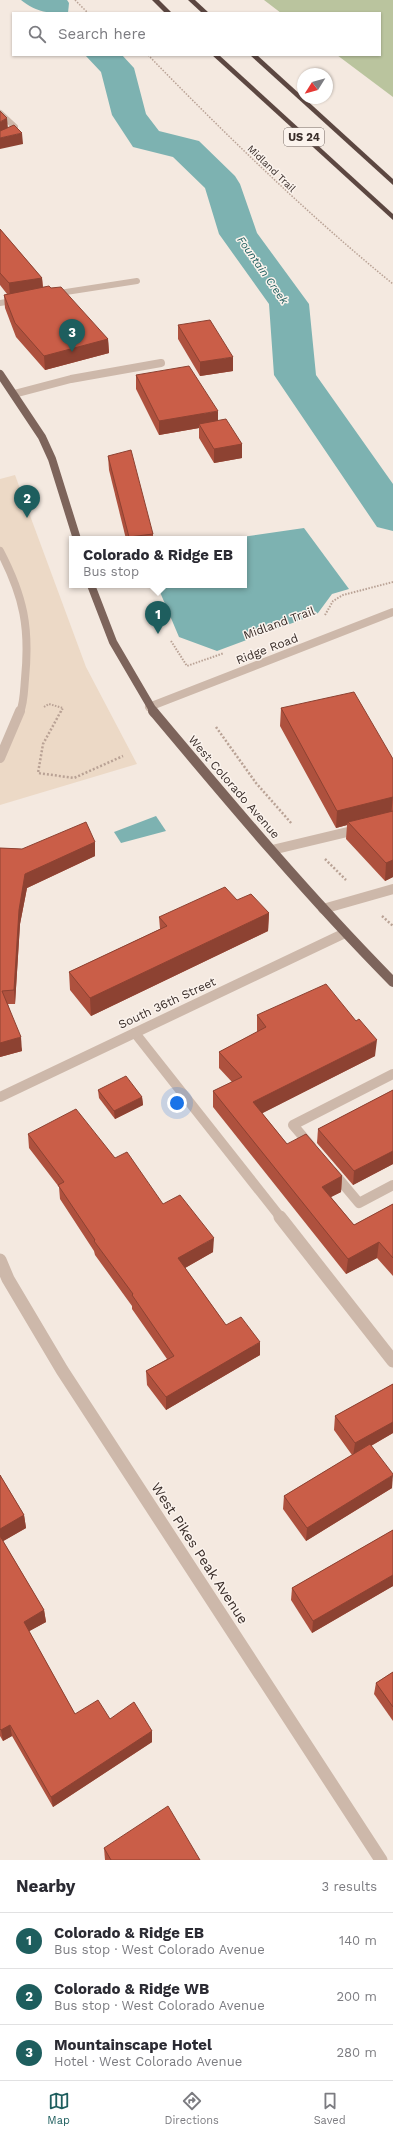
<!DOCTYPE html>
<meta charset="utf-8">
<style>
body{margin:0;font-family:"Work Sans",sans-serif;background:#f7f7f7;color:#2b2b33}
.compass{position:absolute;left:297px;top:68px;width:36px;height:36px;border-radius:50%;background:#fff;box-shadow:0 1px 3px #0004;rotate:233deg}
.you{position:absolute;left:177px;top:1103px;width:14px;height:14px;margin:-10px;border:3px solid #fff;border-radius:50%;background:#1a73e8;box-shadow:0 0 0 6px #1a73e833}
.badge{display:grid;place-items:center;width:26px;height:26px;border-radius:50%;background:#1e5e5e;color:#fff;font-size:13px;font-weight:700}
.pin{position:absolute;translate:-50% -33px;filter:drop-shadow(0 1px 2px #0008)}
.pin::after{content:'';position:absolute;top:21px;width:14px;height:12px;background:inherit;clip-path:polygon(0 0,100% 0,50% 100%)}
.popup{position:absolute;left:69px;top:536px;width:178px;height:52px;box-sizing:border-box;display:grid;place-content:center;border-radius:0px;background:#fff;filter:drop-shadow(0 1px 3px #0005);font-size:13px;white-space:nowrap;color:#7c7c81}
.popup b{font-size:15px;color:#2b2b33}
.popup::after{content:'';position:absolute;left:50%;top:100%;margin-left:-8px;border:8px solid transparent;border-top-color:#fff}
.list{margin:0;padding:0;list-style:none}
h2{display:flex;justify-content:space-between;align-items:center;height:52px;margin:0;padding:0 16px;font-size:17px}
h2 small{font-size:13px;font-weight:400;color:#7c7c81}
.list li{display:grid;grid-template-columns:26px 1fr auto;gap:12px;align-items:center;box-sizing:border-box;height:56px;padding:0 16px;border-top:1px solid #e1e1e2}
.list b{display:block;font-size:15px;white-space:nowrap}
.list p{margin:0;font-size:13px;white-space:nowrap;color:#7c7c81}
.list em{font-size:13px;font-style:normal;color:#7c7c81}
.icon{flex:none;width:22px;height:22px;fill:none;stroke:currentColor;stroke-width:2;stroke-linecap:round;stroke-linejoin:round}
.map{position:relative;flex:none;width:393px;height:1860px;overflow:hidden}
.search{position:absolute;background:#fff;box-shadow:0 1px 3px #0004;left:12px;right:12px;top:12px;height:44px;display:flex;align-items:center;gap:10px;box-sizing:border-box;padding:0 14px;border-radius:0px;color:#7c7c81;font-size:15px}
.sheet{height:220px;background:#fff}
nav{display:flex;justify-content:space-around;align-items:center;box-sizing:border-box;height:56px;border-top:1px solid #e1e1e2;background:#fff;font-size:11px;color:#7c7c81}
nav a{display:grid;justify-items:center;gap:2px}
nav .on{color:#1e5e5e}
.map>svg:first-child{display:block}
.green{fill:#bac49e}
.plaza{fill:#ecd9c6}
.water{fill:#7db2b1}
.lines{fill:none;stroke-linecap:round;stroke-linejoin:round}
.river{fill:#7db2b1;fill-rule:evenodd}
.path-far2{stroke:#b9a295;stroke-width:1.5;stroke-dasharray:1.5 1.5;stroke-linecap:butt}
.path-far1{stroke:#b9a295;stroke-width:2;stroke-dasharray:1.5 1.5;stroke-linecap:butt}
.path{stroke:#b9a295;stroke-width:2.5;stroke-dasharray:2 2;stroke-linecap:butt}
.minor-far3{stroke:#cdb8aa;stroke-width:6}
.minor-far2{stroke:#cdb8aa;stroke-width:8}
.minor-far1{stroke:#cdb8aa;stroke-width:10}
.minor{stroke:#cdb8aa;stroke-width:13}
.major-far1{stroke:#7d645b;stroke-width:8}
.major{stroke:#7d645b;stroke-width:10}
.highway{fill:#5c4741;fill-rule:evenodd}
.wall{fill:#ae513e}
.shaded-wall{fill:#8d4232}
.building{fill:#ca5e48;stroke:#8d4232}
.labels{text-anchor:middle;stroke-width:3;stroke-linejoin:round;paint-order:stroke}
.far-street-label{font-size:10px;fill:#3a2e2a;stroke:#fbf3ed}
.shield{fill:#fbf3ed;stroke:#746964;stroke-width:1}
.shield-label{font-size:11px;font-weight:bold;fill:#3a2e2a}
.far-water-label{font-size:11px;font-style:italic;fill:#1e5e5e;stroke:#fbf3ed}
.street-label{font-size:12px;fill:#3a2e2a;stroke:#fbf3ed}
.near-street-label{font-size:14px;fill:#3a2e2a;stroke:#fbf3ed}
</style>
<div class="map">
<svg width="393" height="1860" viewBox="0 0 393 1860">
<rect width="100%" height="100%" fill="#f4e9e0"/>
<path class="green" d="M264,0h129v97l-56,-42h43v-42h-99z"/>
<path class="plaza" d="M15,475l71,192 51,97 -137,41v-47l22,-50 4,-89 -26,-63v-77z"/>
<g class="water">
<path d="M21,0h46l2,3 -1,10c-19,0 -31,0 -47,-13z"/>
<path d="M304,528l45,61 -17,5 -14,19 -12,5 -89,33 -38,-14 -22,-52h87v-46h-16z"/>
<path d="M156,816l10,15 -45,12 -7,-11z"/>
</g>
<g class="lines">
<path class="river" d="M85,55h37l12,13 12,46 13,17 40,10 36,35 5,8 17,49 52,71 7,71 77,109v47l-16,-4 -103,-152 -5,-71 -50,-70 -14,-46 -32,-31 -40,-10 -21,-32 -11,-43z"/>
<g class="path-far2">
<path d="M75,0l13,13"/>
<path d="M148,55c78,80 158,158 245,229"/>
</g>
<g class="path-far1">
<path d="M325,615l8,-14 10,-6 50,-13"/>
<path d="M171,641l16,25 37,-13"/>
<path d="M44,707l5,-3 14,4 -2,4"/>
</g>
<g class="path">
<path d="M61,711l-18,33 -5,29 36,5 49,-22"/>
<path d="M216,727l40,56 36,41"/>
<path d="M325,859l21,21"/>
<path d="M382,916l11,10"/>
</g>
<g class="minor-far3">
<path d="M0,113l15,14 -4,7 -11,4"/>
<path d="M53,294l84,-13"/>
<path d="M0,303l18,-3"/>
</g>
<g class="minor-far2">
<path d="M14,394l57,-15 90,-16"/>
<path d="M0,551c24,46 30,77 25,128 -1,11 -1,24 -5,33"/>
<path d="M149,707l244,-95"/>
</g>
<g class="minor-far1">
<path d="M0,758l20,-47"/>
<path d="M272,850l88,-21"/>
<path d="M323,909l70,-20"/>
<path d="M135,1033l146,185"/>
<path d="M0,1097l345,-164"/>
<path d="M311,1146l-18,-21 100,-51"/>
<path d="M333,1172l26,31 34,-18"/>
</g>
<g class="minor">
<path d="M280,1217l113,144"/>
<path d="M0,1260l8,19 54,91 319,490"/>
</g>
<g class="major-far1">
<path d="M0,374l42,63 10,22 25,80"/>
<path d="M91,585l22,57 41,70"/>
</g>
<path class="major" d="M153,711c78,93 155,185 240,271"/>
<g class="highway">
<path d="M152,0h7l13,13h-7z"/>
<path d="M188,0h7l14,13h-7z"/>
<path d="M212,55h7l174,159v6z"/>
<path d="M250,55h7l136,124v6z"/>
</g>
</g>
<g class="wall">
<path d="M0,229l42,49 1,9 8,1 57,51 1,14 -64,17 -29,-33 -11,-29 -1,-13 3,-1 -7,-9z"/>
<path d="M178,325l55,46 -33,5 -22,-37z"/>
<path d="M136,375l82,46 24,23v14l-28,5 -15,-25v-10l-40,7 -23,-46z"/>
<path d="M108,456l45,78v5h-27l-17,-69z"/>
<path d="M281,708l112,51v118l-8,4 -39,-42 1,-14 -11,3 -56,-102z"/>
<path d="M95,842v14l-68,32 -7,36 -5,80h-7l14,47 -22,6v-209l22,1z"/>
<path d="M237,900l32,13 -1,18 -177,85 -21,-26 -1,-18 91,-43 -1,-12z"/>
<path d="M257,1015l118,41 -113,57 25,31 55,32 -1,16 -10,5 23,28 39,-21v72l-16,-18 -31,16 -133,-167v-16l19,-9 -13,-14v-16l38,-20z"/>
<path d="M98,1090l44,7 1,8 -28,14 -16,-21z"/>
<path d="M393,1090v74l-40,21 -36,-42 1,-14z"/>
<path d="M28,1134l87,24 48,46 50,48 -28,16 41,57 34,30 -94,55 -19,-25 -1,-14 21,-12 -35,-50v-3l-37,-51 -1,-4 -34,-52 -1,-12 -30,-39z"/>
<path d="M393,1384v49l-22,13 21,42 -86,53 -23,-32 1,-13 68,-41 -18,-25 1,-14z"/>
<path d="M0,1475l24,40 2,13 -23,13 41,69 2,12 -17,9 46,83 35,5 42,12v11l-99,65 -41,-71 -9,5 -3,-5z"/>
<path d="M393,1530v56l-81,47 -21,-33 1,-12z"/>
<path d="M393,1672v49l-19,-27 2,-11z"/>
<path d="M104,1848l96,12h-95z"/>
</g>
<g class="shaded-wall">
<path d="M7,118l1,11 -8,4v-11z"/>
<path d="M22,133l1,11 -23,5v-11z"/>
<path d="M42,278l1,13 -33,6 -1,-14z"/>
<path d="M108,339l1,14 -64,17 -1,-14z"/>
<path d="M233,357v14l-33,5v-14z"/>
<path d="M218,411v14l-19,-1v4l-40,7v-14z"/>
<path d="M242,444v14l-28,5v-14z"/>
<path d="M393,797l-2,18 -43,7 -1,3 -11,3 1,-17z"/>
<path d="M95,842v14l-68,32 -7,36 -5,80 -1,-14 5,-80 6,-36z"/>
<path d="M393,860v17l-8,4 1,-18z"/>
<path d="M269,913l-1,18 -177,85 -1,-18z"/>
<path d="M21,1037l1,14 -22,6v-14z"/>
<path d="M377,1040l-2,16 -122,62v-16z"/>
<path d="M142,1097l1,8 -28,14 -1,-8z"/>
<path d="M393,1151v13l-40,21 1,-14z"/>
<path d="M342,1176l-1,16 -20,10 1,-15z"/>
<path d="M214,1238l-1,14 -35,20v-14z"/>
<path d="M379,1242l-2,16 -31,16 2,-15z"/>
<path d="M260,1342v13l-94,55v-13z"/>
<path d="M393,1422v11l-40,23 2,-13z"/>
<path d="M393,1475l-1,13 -86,53 1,-13z"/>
<path d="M24,1515l2,13 -26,15v-14z"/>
<path d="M393,1575v11l-81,47 1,-12z"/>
<path d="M44,1610l2,12 -20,11 -2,-11z"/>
<path d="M10,1725l2,11 -9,5 -2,-11z"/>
<path d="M152,1731v11l-99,65 -2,-10z"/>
</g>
<g class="building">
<path d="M0,111l7,7 -7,4z"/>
<path d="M14,125l8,8 -22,5v-7z"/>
<path d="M0,229l42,49 -33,5 -9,-10z"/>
<path d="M49,286l2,2 10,-1 47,52 -64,17 -29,-33 -11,-28z"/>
<path d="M210,320l23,37 -33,5 -22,-37z"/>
<path d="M189,366l29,45 -59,10 -23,-46z"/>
<path d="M226,419l16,25 -28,5 -15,-25z"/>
<path d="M131,450l22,84 -24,3 -21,-81z"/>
<path d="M354,692l39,67v38l-56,14 -56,-103z"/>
<path d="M393,811v49l-7,3 -38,-41z"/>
<path d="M86,822l9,20 -70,32 -6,36 -5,80 -12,1 19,46 -21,6v-195l22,1z"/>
<path d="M225,887l12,13 14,-6 18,19 -179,85 -21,-26 98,-46 -8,-9z"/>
<path d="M326,984l30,37 3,-2 18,21 -124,62 34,42 19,-10 36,42 -20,11 32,38 39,-21v54l-14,-16 -31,17 -135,-168 29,-14 -23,-25 47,-25 -9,-12z"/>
<path d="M126,1076l16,21 -28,14 -16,-21z"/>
<path d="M393,1090v61l-39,20 -36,-42z"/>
<path d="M76,1109l39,49 12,-6 36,52 17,-9 34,43 -36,20 48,67 15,-8 19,25 -94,55 -20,-26 28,-15 -42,-61 1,-1 -39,-53 1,-1 -37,-55 6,-3 -36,-48z"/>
<path d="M393,1384v38l-38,21 -20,-27z"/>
<path d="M370,1444l23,30v1l-86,53 -23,-32z"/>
<path d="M0,1475l24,40 -24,14z"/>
<path d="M393,1530v45l-80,46 -21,-33z"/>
<path d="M0,1536l44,74 -20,12 51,92 23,-14 12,19 24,-17 18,29 -101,66 -41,-72 -9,5 -1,-1z"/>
<path d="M393,1672v35l-17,-24z"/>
<path d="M168,1806l32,54h-89l-7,-12z"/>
</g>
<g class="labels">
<g class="far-street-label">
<text transform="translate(272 168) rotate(44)" y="4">Midland Trail</text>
</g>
<rect class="shield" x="284" y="128" width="40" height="18" rx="3"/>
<g class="shield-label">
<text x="304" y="141">US 24</text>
</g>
<g class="far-water-label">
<text transform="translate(263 270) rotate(55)" y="4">Fountain Creek</text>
</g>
<g class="street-label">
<text transform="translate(279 623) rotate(-20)" y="4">Midland Trail</text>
<text transform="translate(267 649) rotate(-21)" y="4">Ridge Road</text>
<text transform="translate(234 787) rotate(49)" y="4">West Colorado Avenue</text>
<text transform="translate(167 1003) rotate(-25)" y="4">South 36th Street</text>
</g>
<g class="near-street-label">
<text transform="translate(200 1553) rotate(57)" y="5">West Pikes Peak Avenue</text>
</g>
</g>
</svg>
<svg class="compass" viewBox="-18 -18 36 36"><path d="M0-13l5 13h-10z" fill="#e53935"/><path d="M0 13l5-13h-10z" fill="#7c7c81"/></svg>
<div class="you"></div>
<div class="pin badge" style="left:158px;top:634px">1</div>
<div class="popup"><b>Colorado &amp; Ridge EB</b>Bus stop</div>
<div class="pin badge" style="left:27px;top:518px">2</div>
<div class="pin badge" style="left:72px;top:352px">3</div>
<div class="search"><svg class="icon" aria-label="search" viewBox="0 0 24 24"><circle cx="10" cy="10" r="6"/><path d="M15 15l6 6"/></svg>Search here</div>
</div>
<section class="sheet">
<h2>Nearby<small>3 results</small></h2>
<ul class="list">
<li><span class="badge">1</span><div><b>Colorado &amp; Ridge EB</b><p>Bus stop · West Colorado Avenue</p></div><em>140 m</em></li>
<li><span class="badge">2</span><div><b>Colorado &amp; Ridge WB</b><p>Bus stop · West Colorado Avenue</p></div><em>200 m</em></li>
<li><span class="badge">3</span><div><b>Mountainscape Hotel</b><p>Hotel · West Colorado Avenue</p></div><em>280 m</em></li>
</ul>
</section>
<nav>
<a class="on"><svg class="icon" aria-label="map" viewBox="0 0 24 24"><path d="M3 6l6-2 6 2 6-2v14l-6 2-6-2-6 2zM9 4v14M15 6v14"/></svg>Map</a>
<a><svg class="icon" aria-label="directions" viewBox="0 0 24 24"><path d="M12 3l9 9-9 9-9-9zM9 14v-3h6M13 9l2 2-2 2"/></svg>Directions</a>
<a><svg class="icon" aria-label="saved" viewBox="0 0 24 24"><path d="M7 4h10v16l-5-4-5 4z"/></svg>Saved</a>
</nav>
